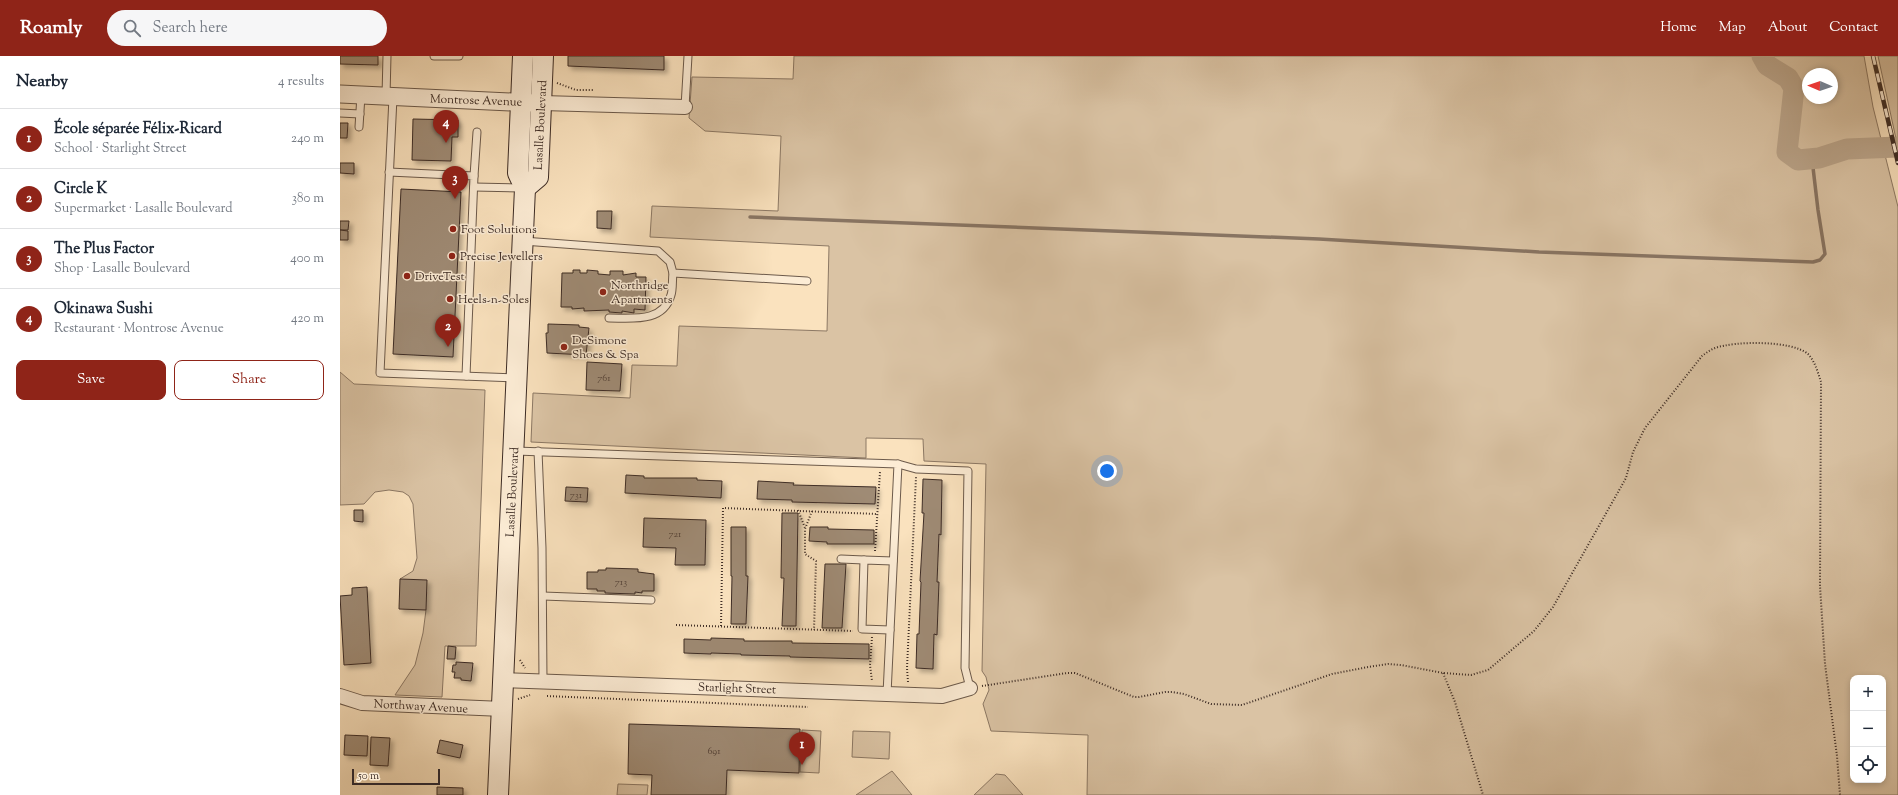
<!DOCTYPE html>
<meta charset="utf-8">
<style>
body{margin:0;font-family:"Sorts Mill Goudy",serif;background:#f6f6f7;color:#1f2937}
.controls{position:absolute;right:12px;bottom:12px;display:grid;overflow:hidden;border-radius:8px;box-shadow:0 2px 6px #0003}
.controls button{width:36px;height:36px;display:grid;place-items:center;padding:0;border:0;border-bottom:1px solid #e0e1e3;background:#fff;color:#1f2937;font:20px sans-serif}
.compass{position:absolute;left:1462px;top:12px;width:36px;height:36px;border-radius:50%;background:#fff;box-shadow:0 2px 6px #0003;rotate:272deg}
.scale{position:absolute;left:12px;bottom:10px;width:88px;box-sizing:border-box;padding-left:4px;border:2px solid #3d2c25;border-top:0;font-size:11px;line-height:14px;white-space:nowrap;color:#3d2c25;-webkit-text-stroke:3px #fcecd5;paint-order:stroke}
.you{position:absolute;left:767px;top:415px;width:14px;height:14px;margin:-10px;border:3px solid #fff;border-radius:50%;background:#1a73e8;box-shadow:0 0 0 6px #1a73e833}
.badge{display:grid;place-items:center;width:26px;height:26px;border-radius:50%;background:#8f2418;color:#fff;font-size:13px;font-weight:700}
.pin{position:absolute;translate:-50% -33px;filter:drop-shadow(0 1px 2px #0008)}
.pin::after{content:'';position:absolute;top:21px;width:14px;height:12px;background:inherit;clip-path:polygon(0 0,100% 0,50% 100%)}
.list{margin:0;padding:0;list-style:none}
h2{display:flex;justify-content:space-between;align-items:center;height:52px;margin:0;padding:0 16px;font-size:17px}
h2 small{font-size:13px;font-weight:400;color:#747a83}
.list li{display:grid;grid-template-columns:26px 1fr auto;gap:12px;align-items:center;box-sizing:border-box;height:60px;padding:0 16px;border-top:1px solid #e0e1e3}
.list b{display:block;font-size:15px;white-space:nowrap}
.list p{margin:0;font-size:13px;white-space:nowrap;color:#747a83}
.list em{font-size:13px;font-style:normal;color:#747a83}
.actions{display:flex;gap:8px;padding:12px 16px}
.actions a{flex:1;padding:9px 0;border:1px solid #8f2418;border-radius:8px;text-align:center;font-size:14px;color:#8f2418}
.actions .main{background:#8f2418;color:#fff}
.icon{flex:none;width:22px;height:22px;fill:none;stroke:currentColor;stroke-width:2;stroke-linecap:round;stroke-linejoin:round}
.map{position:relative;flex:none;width:1558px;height:739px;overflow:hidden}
header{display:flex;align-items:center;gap:24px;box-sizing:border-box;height:56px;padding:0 20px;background:#8f2418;color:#fff}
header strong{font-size:19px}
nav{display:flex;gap:22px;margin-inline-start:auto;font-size:14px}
.search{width:280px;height:36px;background:#f6f6f7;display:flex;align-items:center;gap:10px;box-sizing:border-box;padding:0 14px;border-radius:22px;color:#747a83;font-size:15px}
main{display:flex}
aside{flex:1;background:#fff}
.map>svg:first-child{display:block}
.green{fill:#dac3a4;stroke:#8c7864;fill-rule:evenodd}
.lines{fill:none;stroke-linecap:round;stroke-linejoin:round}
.stream{stroke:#887462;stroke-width:3.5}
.river{stroke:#baa48a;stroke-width:21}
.building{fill:#9f8b75;stroke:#3d2c25;filter:url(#shadow)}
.service-casing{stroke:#6c5a4b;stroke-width:9}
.minor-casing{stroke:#6c5a4b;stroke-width:16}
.tertiary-casing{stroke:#6c5a4b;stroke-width:19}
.secondary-casing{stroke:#3d2c25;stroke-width:22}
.path{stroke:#3d2c25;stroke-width:2;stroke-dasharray:1 2;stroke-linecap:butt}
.service{stroke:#fcecd5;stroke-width:7}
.minor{stroke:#fcecd5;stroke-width:14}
.tertiary{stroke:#fcecd5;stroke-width:17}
.secondary{stroke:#fcecd5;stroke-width:20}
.rail-casing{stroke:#3d2c25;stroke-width:4.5}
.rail{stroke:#fcecd5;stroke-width:3;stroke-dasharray:9;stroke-linecap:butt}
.poi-dot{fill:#8f2418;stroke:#fcecd5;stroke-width:1.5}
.labels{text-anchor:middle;stroke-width:3;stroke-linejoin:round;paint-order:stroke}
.number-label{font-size:10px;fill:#564439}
.street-label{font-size:12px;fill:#3d2c25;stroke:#fcecd5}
.poi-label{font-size:12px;fill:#3d2c25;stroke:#fcecd5;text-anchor:start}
</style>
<header>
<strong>Roamly</strong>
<div class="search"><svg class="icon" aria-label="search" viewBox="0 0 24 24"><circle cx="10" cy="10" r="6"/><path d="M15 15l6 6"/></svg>Search here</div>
<nav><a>Home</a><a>Map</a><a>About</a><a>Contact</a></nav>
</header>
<main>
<aside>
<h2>Nearby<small>4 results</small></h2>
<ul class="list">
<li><span class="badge">1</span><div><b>École séparée Félix-Ricard</b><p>School · Starlight Street</p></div><em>240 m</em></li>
<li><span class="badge">2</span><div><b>Circle K</b><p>Supermarket · Lasalle Boulevard</p></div><em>380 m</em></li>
<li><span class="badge">3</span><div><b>The Plus Factor</b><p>Shop · Lasalle Boulevard</p></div><em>400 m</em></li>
<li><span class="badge">4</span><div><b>Okinawa Sushi</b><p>Restaurant · Montrose Avenue</p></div><em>420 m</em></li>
</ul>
<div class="actions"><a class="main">Save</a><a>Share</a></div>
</aside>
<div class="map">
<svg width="1558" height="739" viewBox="0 0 1558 739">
<defs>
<filter id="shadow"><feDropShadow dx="3.5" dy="3.5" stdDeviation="2" flood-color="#0004"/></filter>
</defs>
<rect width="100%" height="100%" fill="#fae2be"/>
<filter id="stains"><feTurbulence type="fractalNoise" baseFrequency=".005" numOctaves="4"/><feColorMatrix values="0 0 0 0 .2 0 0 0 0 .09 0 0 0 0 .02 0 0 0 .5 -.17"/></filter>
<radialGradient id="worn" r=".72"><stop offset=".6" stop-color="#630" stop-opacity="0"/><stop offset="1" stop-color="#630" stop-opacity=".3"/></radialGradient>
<g class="green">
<path d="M454,0h1070l9,51 25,100v588h-811l1,-60 -97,-4 -8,-27 6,-14 -3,-13 -4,-6 4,-207 -62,-3 -1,-22 -57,-1v20l-335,-16 2,-49 97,5 2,-33 45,1 2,-40 148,5 2,-85 -179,-9 2,-31 126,5 3,-75 -76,-5 -16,-13 3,-41 101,2zM1468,18h24v24h-24zM1513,622h30v102h-30z"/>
<path d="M1538,0h20v92z"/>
<path d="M0,316l14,12 131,6 -9,256h-31l-3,51 -47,-2 20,-30 8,-32 3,-23 -26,-31 13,-8 4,-13 -4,-54 -4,-8 -6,-4 -14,-2 -14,2 -11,12 -24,1z"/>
<path d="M462,674l19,1 -2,42 -19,-1z"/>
<path d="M513,675l37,1 -1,27 -37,-2z"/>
<path d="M552,715l20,24h-56z"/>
<path d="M656,718l9,1 18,20h-49z"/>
<path d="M278,728l30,1 -1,10h-30z"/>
</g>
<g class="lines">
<path class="stream" d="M410,161l569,22 220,13 274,10 7,-2 5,-6 -7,-44 -6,-51"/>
<path class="river" d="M1422,0l5,9 21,13 6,10 -7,64 11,8 21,-2 28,-9 51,-2"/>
</g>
<g class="building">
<path d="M0,0h38v9l-38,-1z"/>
<path d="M228,0h96v14l-96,-4z"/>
<path d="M73,63l45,1v17h-6l-1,24 -39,-1z"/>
<path d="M0,67h8l-1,15h-7z"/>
<path d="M0,107h14v11l-14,-1z"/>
<path d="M61,133l60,3 -8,165 -60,-3z"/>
<path d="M257,155h15l-1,18 -14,-1z"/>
<path d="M0,165h9l-1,9h-8z"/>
<path d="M0,174l8,1v9h-8z"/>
<path d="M233,214h7v3h7v-3l11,1v3l12,1v-4h13v4l13,-2v4h10l-1,33 -11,-1v4l-12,-2v2l-13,-1v-2l-25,1v-3l-12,1v-2h-11l1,-34h11z"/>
<path d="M208,268l31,1v2l10,1 -3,27 -39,-2 -1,-20h2z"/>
<path d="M247,306l35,2 -2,27 -34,-1z"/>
<path d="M286,419l18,1v2h53v2l25,1 -1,17 -96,-5z"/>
<path d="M583,423l19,1 -1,55 -2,-1 -2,48h2l-2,53 -3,-1 -1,35 -17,-1 1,-34h2l2,-52 -1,-1 4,-68h-2z"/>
<path d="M418,425l36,2 -1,2 83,2 -1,17 -83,-2v-2l-35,-1z"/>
<path d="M226,431l22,1 -1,14 -22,-1z"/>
<path d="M14,454h9v12l-9,-1z"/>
<path d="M442,457h16l-2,113h-14l2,-48h-3z"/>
<path d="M304,462l62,2 -1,45h-30l1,-17 -33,-1z"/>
<path d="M391,471h15v49h2l-2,48h-15l1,-48h-1z"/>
<path d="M470,471h18v2l46,1v14h-47v-2l-18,-1z"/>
<path d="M485,508h21l-4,64h-20z"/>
<path d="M266,512l32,1v3l16,2v17h-12v2l-7,-1v2l-30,-1v-2h-8v-2h-10v-17h11v-2h8z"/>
<path d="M60,523l27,1 -1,30 -27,-1z"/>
<path d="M27,531l4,76 -27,2 -4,-69 12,-1v-7z"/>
<path d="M371,582l33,1v2h48v2l77,1v15l-79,-2v-1l-49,-1v-1l-30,-1v1l-27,-1v-14l27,1z"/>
<path d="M108,590l8,1 -1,12h-8z"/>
<path d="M116,606l17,1 -2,18 -10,-1v-2h-7l1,-6h-3l1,-7h3z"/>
<path d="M289,668l171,5 -1,44 -72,-3 -1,25h-75l1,-20 -24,-1z"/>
<path d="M5,679l23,1 -1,20 -23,-1z"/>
<path d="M31,681l19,1 -2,28 -18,-1z"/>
<path d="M100,684l23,5 -3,13 -23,-5z"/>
<path d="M97,731l26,1v7h-26z"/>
</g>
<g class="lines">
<defs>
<g id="service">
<path d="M94,0h25"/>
<path d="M46,40l1,-40"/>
<path d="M53,41l-13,276 135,5"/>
<path d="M345,51l3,-51"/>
<path d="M0,57l20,1"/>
<path d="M19,71l2,-32"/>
<path d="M49,116l85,4 -8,200"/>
<path d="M134,120l3,-44"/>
<path d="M134,131l49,1"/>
<path d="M183,185l135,10 12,11 3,11 134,8"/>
<path d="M269,262c23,0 54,5 62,-23 2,-6 1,-15 2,-22"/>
<path d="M175,395l383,13 -11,230"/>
<path d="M198,395l4,97 1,133"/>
<path d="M558,408l18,5 52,2 -3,197 5,20"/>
<path d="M501,503l23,1"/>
<path d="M203,540l108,4"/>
<path d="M550,574l-28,-1 2,-69 29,1"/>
</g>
<g id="minor">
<path d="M202,47l143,4"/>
<path d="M164,624l438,16 28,-8"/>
<path d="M0,640l22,7 141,6"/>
</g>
<path id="tertiary" d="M0,38l194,9"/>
<g id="secondary">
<path d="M185,132l13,-11 5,-121"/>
<path d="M158,739l27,-607 -7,-15 5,-117"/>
</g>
</defs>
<use href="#service" class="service-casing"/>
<use href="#minor" class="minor-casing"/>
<use href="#tertiary" class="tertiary-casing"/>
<use href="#secondary" class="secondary-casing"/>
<g class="path">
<path d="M217,27l19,7h17"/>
<path d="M458,454l7,18"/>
<path d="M472,455l-7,18v25l11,7 -2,69"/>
<path d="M535,495l5,-79"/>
<path d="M336,569l177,6"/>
<path d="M381,570l2,-118 154,6"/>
<path d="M532,581l-2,28 2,16"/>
<path d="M180,604l5,8"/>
<path d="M1103,617l12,29 28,93"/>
<path d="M568,626l-1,-14 9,-191"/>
<path d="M642,630l85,-13h8l59,24h5l26,-5h7l12,2 27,10 31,1 90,-31 36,-7 20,-3 13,1 42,8 28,2 17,-5 46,-39 19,-24 73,-129 7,-26 12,-24 57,-72c4,-3 8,-6 13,-8 20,-7 76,-8 93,6 7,7 10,19 13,28l-1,204 5,78 12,92 3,39"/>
<path d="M207,640l261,11"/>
<path d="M178,643l12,-4"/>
</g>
<use href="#service" class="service"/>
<use href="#minor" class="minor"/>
<use href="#tertiary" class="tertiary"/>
<use href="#secondary" class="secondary"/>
<defs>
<path id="rail" d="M1533,0l25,107"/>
</defs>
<use href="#rail" class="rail-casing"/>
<use href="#rail" class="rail"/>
</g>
<g class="poi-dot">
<circle cx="113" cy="173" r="4"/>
<circle cx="112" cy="200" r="4"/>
<circle cx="67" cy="220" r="4"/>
<circle cx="263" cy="236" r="4"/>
<circle cx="110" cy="243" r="4"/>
<circle cx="224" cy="291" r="4"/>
</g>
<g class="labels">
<g class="number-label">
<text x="264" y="325">761</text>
<text x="236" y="442">731</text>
<text x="335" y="481">721</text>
<text x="281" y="529">713</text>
<text x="374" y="698">691</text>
</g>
<g class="street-label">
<text transform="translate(136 44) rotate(2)" y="4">Montrose Avenue</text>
<text transform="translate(200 69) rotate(-87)" y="4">Lasalle Boulevard</text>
<text transform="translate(172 436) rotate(-87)" y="4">Lasalle Boulevard</text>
<text transform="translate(397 632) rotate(2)" y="4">Starlight Street</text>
<text transform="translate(81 650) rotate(3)" y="4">Northway Avenue</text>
</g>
<g class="poi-label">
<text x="121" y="177">Foot Solutions</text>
<text x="120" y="204">Precise Jewellers</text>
<text x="75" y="224">DriveTest</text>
<text x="271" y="233">Northridge<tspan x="271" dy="14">Apartments</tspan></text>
<text x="118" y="247">Heels-n-Soles</text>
<text x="232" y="288">DeSimone<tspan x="232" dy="14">Shoes &amp; Spa</tspan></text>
</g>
</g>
<rect width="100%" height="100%" filter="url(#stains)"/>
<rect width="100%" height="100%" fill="url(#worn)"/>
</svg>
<div class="controls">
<button>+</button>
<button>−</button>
<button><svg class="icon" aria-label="locate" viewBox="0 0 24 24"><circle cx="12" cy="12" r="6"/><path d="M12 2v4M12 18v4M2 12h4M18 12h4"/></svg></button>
</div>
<svg class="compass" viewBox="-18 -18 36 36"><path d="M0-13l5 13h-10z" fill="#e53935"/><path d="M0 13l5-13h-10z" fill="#747a83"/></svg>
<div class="scale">50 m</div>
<div class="you"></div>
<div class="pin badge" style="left:462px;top:709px">1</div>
<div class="pin badge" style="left:108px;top:291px">2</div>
<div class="pin badge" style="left:115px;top:143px">3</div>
<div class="pin badge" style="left:106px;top:87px">4</div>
</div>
</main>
